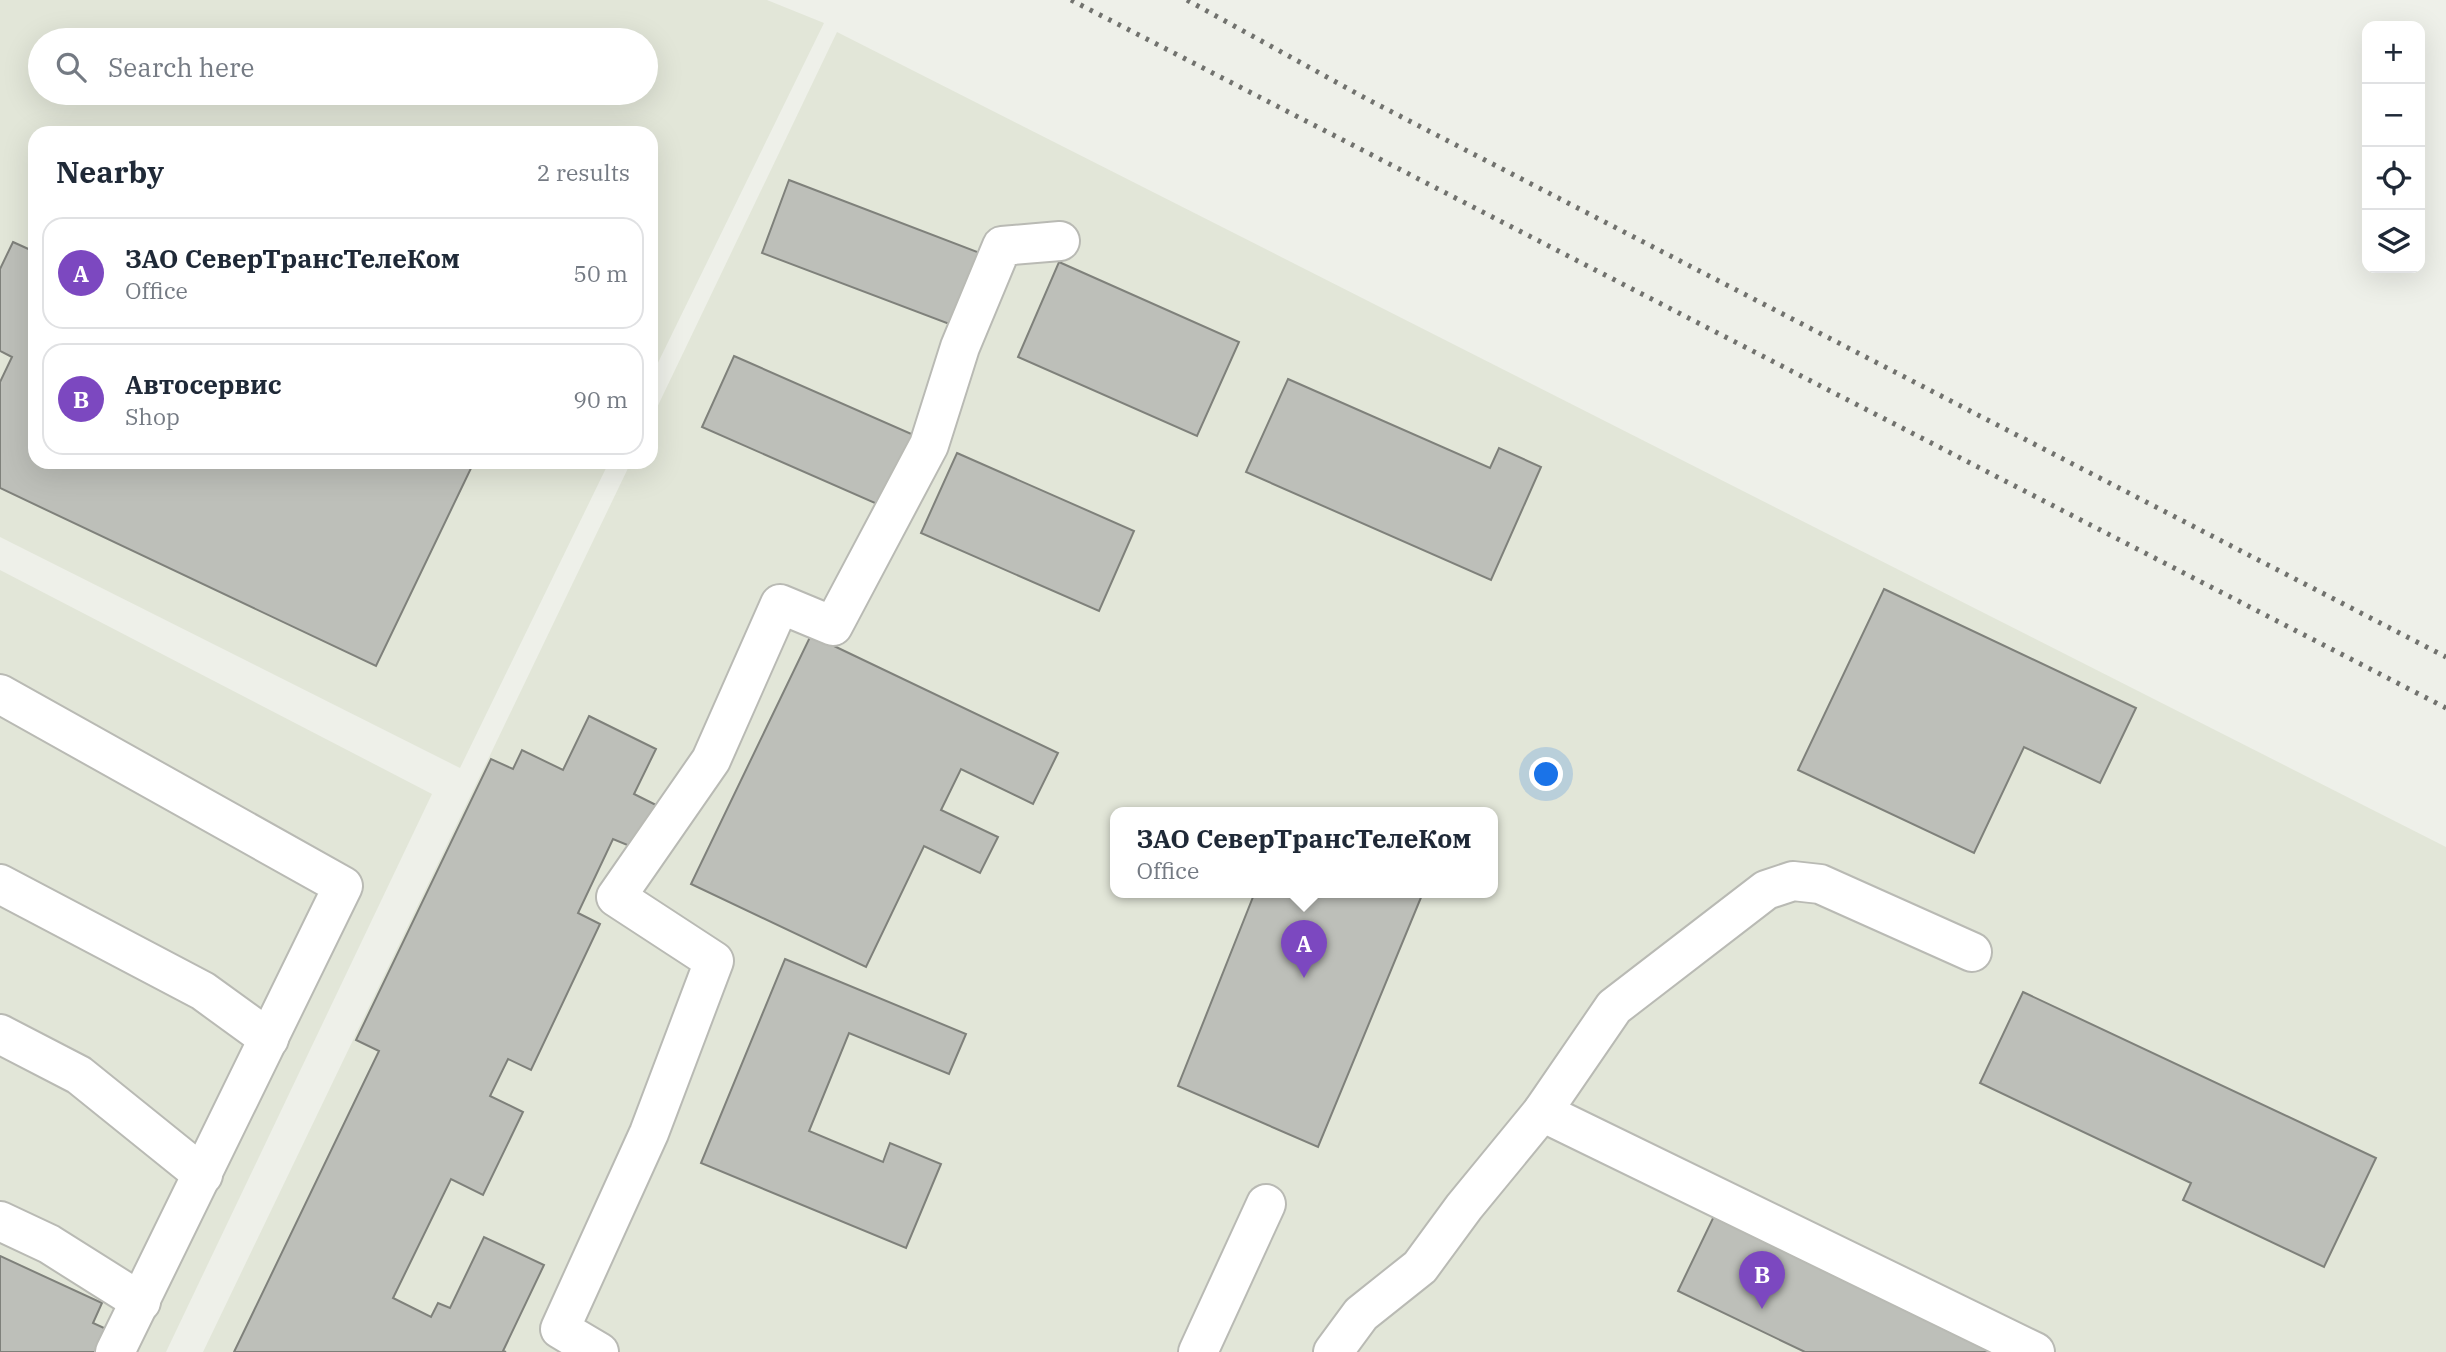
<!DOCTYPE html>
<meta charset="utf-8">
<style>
body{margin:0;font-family:"IBM Plex Serif",serif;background:#f2f2f3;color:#1f2937}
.controls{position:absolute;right:21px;top:21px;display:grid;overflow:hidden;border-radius:14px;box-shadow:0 7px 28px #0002}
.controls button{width:63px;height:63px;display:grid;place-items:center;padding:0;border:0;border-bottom:2px solid #e0e1e3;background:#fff;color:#1f2937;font:35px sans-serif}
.you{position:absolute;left:1547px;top:775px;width:24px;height:24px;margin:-18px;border:5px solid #fff;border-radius:50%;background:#1a73e8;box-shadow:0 0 0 10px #1a73e833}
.badge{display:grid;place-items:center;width:46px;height:46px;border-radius:50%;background:#7c48c0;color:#fff;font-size:23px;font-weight:700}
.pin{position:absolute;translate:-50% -58px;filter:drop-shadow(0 2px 4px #0008)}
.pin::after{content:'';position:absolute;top:37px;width:24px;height:21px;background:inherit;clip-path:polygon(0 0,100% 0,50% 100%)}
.popup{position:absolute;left:1110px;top:807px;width:388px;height:91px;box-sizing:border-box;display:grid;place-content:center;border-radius:14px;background:#fff;filter:drop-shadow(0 2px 5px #0005);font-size:23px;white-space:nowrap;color:#747a83}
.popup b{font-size:26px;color:#1f2937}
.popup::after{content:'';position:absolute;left:50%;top:100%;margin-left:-14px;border:14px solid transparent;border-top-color:#fff}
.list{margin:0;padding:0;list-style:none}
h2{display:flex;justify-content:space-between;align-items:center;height:91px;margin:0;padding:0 28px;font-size:30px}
h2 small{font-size:23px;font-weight:400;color:#747a83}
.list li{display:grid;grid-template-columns:46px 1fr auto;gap:21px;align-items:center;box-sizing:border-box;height:112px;margin:0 14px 14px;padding:0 14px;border:2px solid #e0e1e3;border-radius:21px}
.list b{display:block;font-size:26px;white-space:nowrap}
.list p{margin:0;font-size:23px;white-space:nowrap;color:#747a83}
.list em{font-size:23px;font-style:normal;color:#747a83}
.icon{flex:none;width:38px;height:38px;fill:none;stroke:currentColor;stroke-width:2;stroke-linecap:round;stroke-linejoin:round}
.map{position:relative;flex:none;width:2446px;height:1352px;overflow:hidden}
.search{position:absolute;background:#fff;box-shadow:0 7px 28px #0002;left:28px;top:28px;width:630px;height:77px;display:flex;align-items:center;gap:18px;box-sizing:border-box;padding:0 24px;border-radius:38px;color:#747a83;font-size:26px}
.panel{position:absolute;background:#fff;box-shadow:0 7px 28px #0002;left:28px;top:126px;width:630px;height:343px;border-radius:21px}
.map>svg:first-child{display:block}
.built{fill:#e2e6d8;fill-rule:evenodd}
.building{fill:#bdbfb9;stroke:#7f817b;stroke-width:2}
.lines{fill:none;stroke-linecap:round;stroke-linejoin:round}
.minor-casing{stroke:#b9bab4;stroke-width:42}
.minor{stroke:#fff;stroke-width:38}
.rail{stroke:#71726e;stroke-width:5;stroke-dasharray:3.5 7;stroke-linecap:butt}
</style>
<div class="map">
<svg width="2446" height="1352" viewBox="0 0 2446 1352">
<rect width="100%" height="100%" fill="#eef0e9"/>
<g class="built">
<path d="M0,0h767l57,23 -173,354v-244h-616v329h574l-149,306 -460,-231zM40,40h606v53h-606z"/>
<path d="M837,32l1609,815v505h-2243l428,-890h20v-42zM1115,812h378v80h-378z"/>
<path d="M0,570l432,224 -266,558h-147l-19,-8z"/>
</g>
<g class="building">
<path d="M789,180l191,73 -28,72 -190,-72z"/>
<path d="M13,242l22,10v210h439l-98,204 -376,-178v-106l12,-25 -12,-6v-82z"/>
<path d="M1059,262l180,80 -42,94 -179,-79z"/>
<path d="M734,356l182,80 -32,71 -182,-80z"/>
<path d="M1288,379l202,89 9,-20 42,19 -50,113 -245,-108z"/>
<path d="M957,453l177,78 -35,80 -178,-78z"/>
<path d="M1884,589l252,119 -36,75 -76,-36 -50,106 -176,-83z"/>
<path d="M811,635l247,118 -25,51 -72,-35 -20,41 57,27 -18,36 -56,-27 -58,121 -175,-83z"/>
<path d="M589,716l67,33 -22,45 24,12 -21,43 -24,-10 -35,74 22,11 -69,146 -23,-11 -18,37 33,16 -40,83 -32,-16 -58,119 38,19 7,-14 12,5 34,-71 60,28 -41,86 3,1h-272l145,-301 -23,-11 135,-281 22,10 9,-19 41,20z"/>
<path d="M1255,892h159l8,3 -104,252 -140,-61z"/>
<path d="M785,959l181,75 -17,40 -100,-41 -40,98 74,31 7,-19 51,21 -35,84 -205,-85z"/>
<path d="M2023,992l353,166 -52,109 -141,-67 8,-17 -211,-100z"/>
<path d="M1715,1214l287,138h-197l-127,-61z"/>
<path d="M0,1256l102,47 -9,20 22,10 -8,19h-107z"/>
</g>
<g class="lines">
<defs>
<g id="minor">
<path d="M0,694l343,192 -228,466"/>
<path d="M0,884l203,107 66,48"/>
<path d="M0,1034l79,41 124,100"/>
<path d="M1542,1112l493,240"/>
<path d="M0,1221l49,23 92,58"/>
<path d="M599,1352l-39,-23 89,-196 65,-172 -98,-64 95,-137 69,-156 53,22 96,-181 31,-98 42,-101 58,-5"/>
<path d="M1198,1352l68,-148"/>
<path d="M1333,1352l28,-38 59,-47 44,-60 78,-95 72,-105 152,-117 27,-9 27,3 152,68"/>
</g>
</defs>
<use href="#minor" class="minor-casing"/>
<use href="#minor" class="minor"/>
<g class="rail">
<path d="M1071,0l1375,708"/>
<path d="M1187,0l178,98 1081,559"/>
</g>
</g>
</svg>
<div class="controls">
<button>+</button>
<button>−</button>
<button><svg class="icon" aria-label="locate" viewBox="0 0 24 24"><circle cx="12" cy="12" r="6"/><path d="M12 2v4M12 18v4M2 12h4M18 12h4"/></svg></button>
<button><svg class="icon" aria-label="layers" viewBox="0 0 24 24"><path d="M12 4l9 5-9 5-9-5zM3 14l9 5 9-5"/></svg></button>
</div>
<div class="you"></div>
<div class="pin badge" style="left:1304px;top:978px">A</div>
<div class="popup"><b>ЗАО СеверТрансТелеКом</b>Office</div>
<div class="pin badge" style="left:1762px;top:1309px">B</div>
<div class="search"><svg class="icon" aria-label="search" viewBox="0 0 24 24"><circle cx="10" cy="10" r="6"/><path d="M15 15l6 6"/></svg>Search here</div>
<section class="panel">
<h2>Nearby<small>2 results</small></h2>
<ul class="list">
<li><span class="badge">A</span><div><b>ЗАО СеверТрансТелеКом</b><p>Office</p></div><em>50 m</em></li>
<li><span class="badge">B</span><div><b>Автосервис</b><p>Shop</p></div><em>90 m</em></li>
</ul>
</section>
</div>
